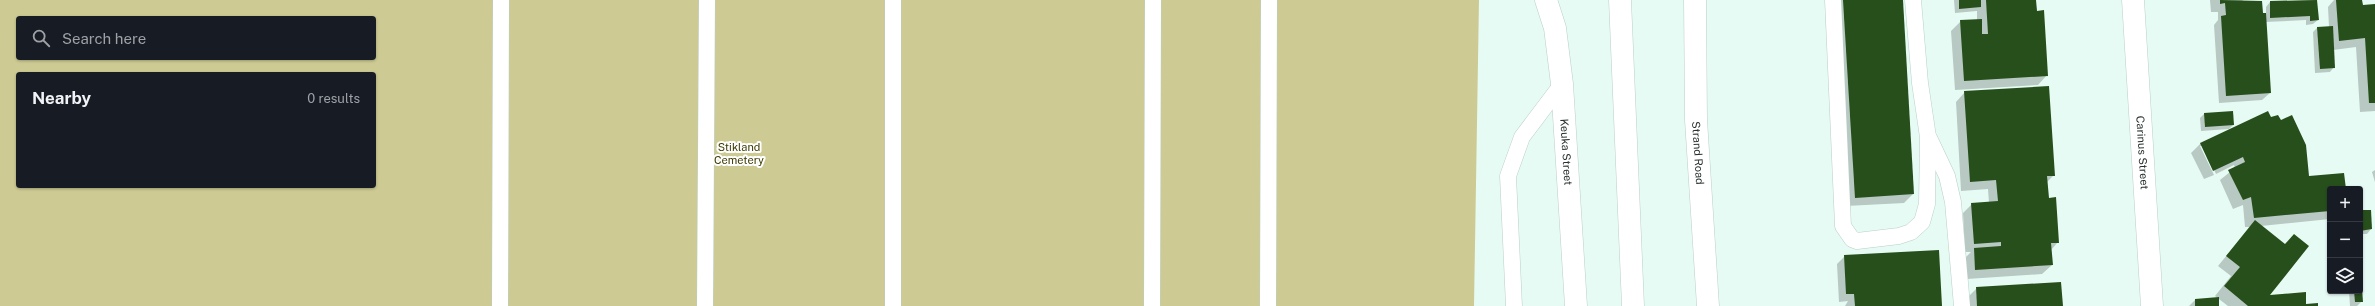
<!DOCTYPE html>
<meta charset="utf-8">
<style>
body{margin:0;font-family:"Public Sans",sans-serif;background:#20242c;color:#f1f3f6}
.controls{position:absolute;right:12px;bottom:12px;display:grid;overflow:hidden;border-radius:4px;box-shadow:0 1px 3px #0004}
.controls button{width:36px;height:36px;display:grid;place-items:center;padding:0;border:0;border-bottom:1px solid #363941;background:#171b24;color:#f1f3f6;font:20px sans-serif}
.list{margin:0;padding:0;list-style:none}
h2{display:flex;justify-content:space-between;align-items:center;height:52px;margin:0;padding:0 16px;font-size:17px}
h2 small{font-size:13px;font-weight:400;color:#9ea1a6}
.icon{flex:none;width:22px;height:22px;fill:none;stroke:currentColor;stroke-width:2;stroke-linecap:round;stroke-linejoin:round}
.map{position:relative;flex:none;width:2375px;height:306px;overflow:hidden}
.search{position:absolute;background:#171b24;box-shadow:0 1px 3px #0004;left:16px;top:16px;width:360px;height:44px;display:flex;align-items:center;gap:10px;box-sizing:border-box;padding:0 14px;border-radius:4px;color:#9ea1a6;font-size:15px}
.panel{position:absolute;background:#171b24;box-shadow:0 1px 3px #0004;left:16px;top:72px;width:360px;height:116px;border-radius:4px}
.map>svg:first-child{display:block}
.green{fill:#cdcb93;fill-rule:evenodd}
.shadow{fill:#0003}
.building{fill:#274f1b}
.lines{fill:none;stroke-linecap:round;stroke-linejoin:round}
.lane-casing{stroke:#bacfc7;stroke-width:17}
.street-casing{stroke:#bacfc7;stroke-width:23}
.primary-casing{stroke:#bacfc7;stroke-width:23}
.lane{stroke:#fff;stroke-width:16}
.street{stroke:#fff;stroke-width:22}
.primary{stroke:#fff;stroke-width:22}
.labels{text-anchor:middle;stroke-width:4;stroke-linejoin:round;paint-order:stroke}
.park-label{font-size:11px;fill:#3d3a00;stroke:#fff}
.street-label{font-size:11px;fill:#29312e;stroke:#fff}
</style>
<div class="map">
<svg width="2375" height="306" viewBox="0 0 2375 306">
<rect width="100%" height="100%" fill="#e6fbf3"/>
<path class="green" d="M0,0h1479l-5,306h-1474zM18,18h356v40h-356zM18,74h356v112h-356z"/>
<g class="shadow">
<path d="M1834,0h68l11,194 -9,9 -58,3z"/>
<path d="M1954,0h81l12,75 -9,10 -83,5 -4,-59 10,-10 16,-1v-9l-22,2z"/>
<path d="M2210,0h32l20,14h4v-7l4,-5 46,-2 2,20 -5,4 -7,1v-5l-41,2 5,71 -8,7 -43,3 -5,-78 4,-5v-8h-7z"/>
<path d="M2334,0h27l1,6 13,-1v106l-15,1 -4,-65 -23,3 1,17 -4,5 -15,1 -2,-41 4,-4 12,-1 -1,-20z"/>
<path d="M1965,92l89,83 -7,7 1,17 10,43 -7,8 1,15 -10,9 -75,5 -2,-21 6,-6h-6l-2,-39 9,-9 17,-1 -1,-14 -27,2 -5,-89z"/>
<path d="M2232,112l1,13 -4,4 -28,2 -1,-13 4,-4z"/>
<path d="M2201,143l144,46h-15v30l-69,7 7,70 37,9 12,1h-89l-13,-10 16,-20 -13,-10 32,-39h-5l-2,-22 -10,4 -13,-29 15,-12 -1,-3 -18,9 -13,-28h-3l14,29 -10,4 -13,-26z"/>
<path d="M2375,170v12l-3,-10z"/>
<path d="M2360,211l11,18 -4,5h-7z"/>
<path d="M1845,256l96,50h-96l3,-5 -9,1 -2,-38z"/>
<path d="M2360,274l2,27 -5,5h-7l-1,-15h11z"/>
<path d="M1977,288l85,18h-95v-8z"/>
<path d="M2195,300l23,6h-29z"/>
</g>
<g class="building">
<path d="M1843,0h60l11,194 -59,4z"/>
<path d="M1959,0h22v7l-22,2z"/>
<path d="M1986,0h50l1,11 7,-1 4,66 -84,5 -4,-61 22,-1v15h6z"/>
<path d="M2220,0l42,1 1,12h3l5,80 -45,3 -5,-80 5,-1 -1,-12 -5,1z"/>
<path d="M2317,0l2,20 -9,1v-5l-40,2v-17z"/>
<path d="M2336,0h26l1,5 12,-1v99h-6l-4,-65 -26,3z"/>
<path d="M2333,26l2,42 -15,1 -3,-42z"/>
<path d="M2049,86l6,90h-8l2,22 7,-1 3,46h-8l2,22 -78,5 -1,-22 27,-2v-4l-27,2 -3,-41 27,-2 -2,-21 -26,2 -6,-91z"/>
<path d="M2233,111l1,14 -29,2 -1,-14z"/>
<path d="M2268,111l3,6 7,-2 3,5 11,-5 14,30 3,31 35,-3 2,16h-16v22l-76,7 -3,-21 -8,3 -15,-30 17,-8 -2,-5 -30,14 -13,-28z"/>
<path d="M2360,210h11l1,19 -12,2z"/>
<path d="M2255,220l30,24 9,-10 15,12 -39,49 36,-3v12l12,-1v3h-70l-24,-20 16,-19 -14,-11z"/>
<path d="M1939,250l3,56h-87l-1,-12h-8l-2,-39z"/>
<path d="M2361,273l2,29h-8l-1,-11h6z"/>
<path d="M2061,282l2,24h-86l-1,-19z"/>
<path d="M2219,297v9h-24v-7z"/>
</g>
<g class="lines">
<defs>
<g id="lane">
<path d="M1833,0l10,226 9,13 5,2 42,-5 12,-4 11,-10 5,-18 1,-67 -8,-54 -7,-83"/>
<path d="M1929,138l18,38 6,26 9,104"/>
<path d="M500,306l1,-306"/>
<path d="M705,306l2,-306"/>
<path d="M893,306v-306"/>
<path d="M1152,306l1,-306"/>
<path d="M1268,306l1,-306"/>
<path d="M1514,306l-6,-130 14,-39 40,-53"/>
</g>
<g id="street">
<path id="s1" d="M1546,0l9,28 7,56 14,222"/>
<path id="s2" d="M2133,0l19,306"/>
</g>
<g id="primary">
<path d="M1620,0l13,306"/>
<path id="s3" d="M1695,0l1,120 12,186"/>
</g>
</defs>
<use href="#lane" class="lane-casing"/>
<use href="#street" class="street-casing"/>
<use href="#primary" class="primary-casing"/>
<use href="#lane" class="lane"/>
<use href="#street" class="street"/>
<use href="#primary" class="primary"/>
</g>
<g class="labels">
<g class="park-label">
<text x="739" y="151">Stikland<tspan x="739" dy="13">Cemetery</tspan></text>
</g>
<g class="street-label">
<text dy="4" stroke="none"><textPath href="#s1" startOffset="154">Keuka Street</textPath></text>
<text dy="4" stroke="none"><textPath href="#s3" startOffset="153">Strand Road</textPath></text>
<text dy="4" stroke="none"><textPath href="#s2" startOffset="153">Carinus Street</textPath></text>
</g>
</g>
</svg>
<div class="controls">
<button>+</button>
<button>−</button>
<button><svg class="icon" aria-label="layers" viewBox="0 0 24 24"><path d="M12 4l9 5-9 5-9-5zM3 14l9 5 9-5"/></svg></button>
</div>
<div class="search"><svg class="icon" aria-label="search" viewBox="0 0 24 24"><circle cx="10" cy="10" r="6"/><path d="M15 15l6 6"/></svg>Search here</div>
<section class="panel">
<h2>Nearby<small>0 results</small></h2>
<ul class="list">
</ul>
</section>
</div>
